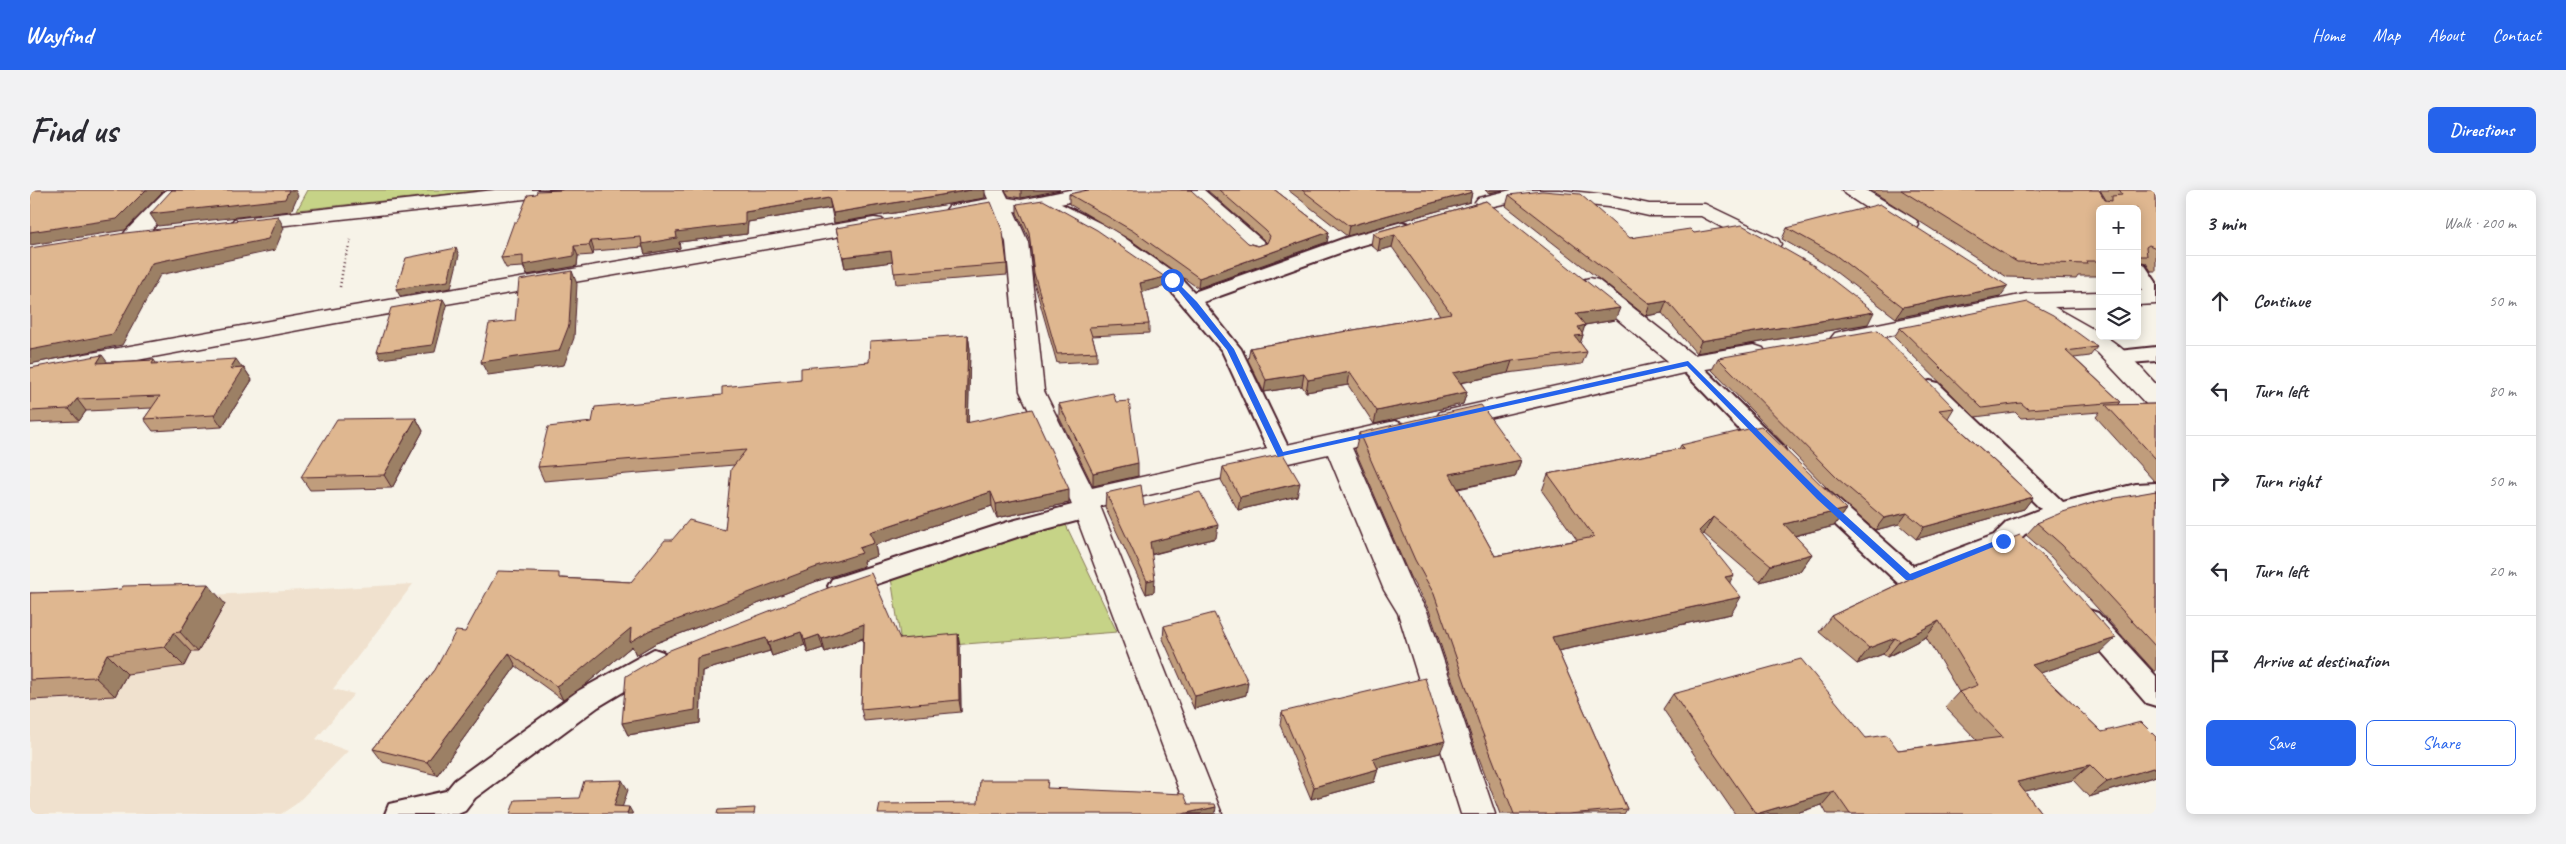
<!DOCTYPE html>
<meta charset="utf-8">
<style>
body{margin:0;font-family:Caveat,sans-serif;background:#f2f2f3;color:#2b2b33}
.controls{position:absolute;right:15px;top:15px;display:grid;overflow:hidden;border-radius:8px;box-shadow:0 2px 12px #0003}
.controls button{width:45px;height:45px;display:grid;place-items:center;padding:0;border:0;border-bottom:1px solid #e1e1e2;background:#fff;color:#2b2b33;font:25px sans-serif}
.stop{position:absolute;width:15px;height:15px;margin:-11px;border:4px solid #2563eb;border-radius:50%;background:#fff}
.stop.end{background:#2563eb;border-color:#fff;box-shadow:0 1px 5px #0008}
.list{margin:0;padding:0;list-style:none}
h2{display:flex;justify-content:space-between;align-items:center;height:65px;margin:0;padding:0 20px;font-size:21px}
h2 small{font-size:16px;font-weight:400;color:#7c7c81}
.list li{display:grid;grid-template-columns:32px 1fr auto;gap:15px;align-items:center;box-sizing:border-box;height:90px;padding:0 20px;border-top:1px solid #e1e1e2}
.list b{display:block;font-size:19px;white-space:nowrap}
.list em{font-size:16px;font-style:normal;color:#7c7c81}
.actions{display:flex;gap:10px;padding:15px 20px}
.actions a{flex:1;padding:11px 0;border:1px solid #2563eb;border-radius:8px;text-align:center;font-size:18px;color:#2563eb}
.actions .main{background:#2563eb;color:#fff}
.icon{flex:none;width:28px;height:28px;fill:none;stroke:currentColor;stroke-width:2;stroke-linecap:round;stroke-linejoin:round}
.map{position:relative;flex:none;width:2126px;height:624px;overflow:hidden;border-radius:8px}
header{display:flex;align-items:center;gap:30px;box-sizing:border-box;height:70px;padding:0 25px;background:#2563eb;color:#fff}
header strong{font-size:24px}
nav{display:flex;gap:28px;margin-inline-start:auto;font-size:18px}
.intro{display:flex;align-items:center;justify-content:space-between;box-sizing:border-box;height:120px;padding:0 30px}
h1{margin:0;font-size:35px}
.button{padding:12px 22px;border-radius:8px;background:#2563eb;color:#fff;font-size:18px;font-weight:700}
main{display:flex;gap:30px;padding:0 30px}
aside{flex:1;background:#fff;border-radius:8px;box-shadow:0 2px 12px #0003}
.map>svg:first-child{display:block}
.built{fill:#f0e1ce}
.green{fill:#c6d387;stroke:#887959}
.lines{fill:none;stroke-linecap:round;stroke-linejoin:round}
.lane-casing{stroke:#4a1f2b;stroke-width:4}
.street-casing{stroke:#4a1f2b;stroke-width:3}
.path{stroke:#4a1f2b;stroke-width:2.5;stroke-dasharray:1 3;stroke-linecap:butt}
.lane{fill:#f7f3e8;fill-rule:evenodd}
.street{fill:#f7f3e8;fill-rule:evenodd}
.wall{fill:#c09d7c;stroke:#4a1f2b}
.shaded-wall{fill:#9c8065;stroke:#4a1f2b}
.building{fill:#dfb790;stroke:#4a1f2b}
.route{fill:#2563eb}
</style>
<header>
<strong>Wayfind</strong>
<nav><a>Home</a><a>Map</a><a>About</a><a>Contact</a></nav>
</header>
<div class="intro"><h1>Find us</h1><a class="button">Directions</a></div>
<main>
<div class="map">
<svg width="2126" height="624" viewBox="0 0 2126 624">
<rect width="100%" height="100%" fill="#f7f3e8"/>
<filter id="ink" filterUnits="userSpaceOnUse"><feTurbulence type="fractalNoise" baseFrequency=".02" numOctaves="2"/><feDisplacementMap in="SourceGraphic" scale="10" xChannelSelector="R" yChannelSelector="G"/><feConvolveMatrix kernelMatrix="1 2 1 2 8 2 1 2 1" color-interpolation-filters="sRGB"/></filter>
<g filter="url(#ink)">
<path class="built" d="M383,394l-80,105 21,5 -38,45 32,12 -52,53 -15,10h-251v-209z"/>
<g class="green">
<path d="M278,0h179l-190,20z"/>
<path d="M1035,333l52,109 -215,17 -11,-71z"/>
</g>
<g class="lines">
<defs>
<g id="lane">
<path d="M1017,7l65,32 67,47 15,16 151,-54 57,-16 7,2 2,4 -2,4 -50,14 -156,56 38,47 51,106 -3,6 -8,2 -8,-2 -3,-6 -48,-104 -57,-67 -67,-47 -57,-31 -3,-4 3,-4z"/>
<path d="M2107,72l7,2 12,18v21l-7,-2 -12,-18z"/>
<path d="M2126,157v14l-40,3 -7,-2 -3,-5 3,-5z"/>
<path d="M1658,167l7,2 88,87 3,6 -3,6 -8,2 -8,-2 -86,-89 -4,-5 4,-5z"/>
<path d="M1900,191l8,2 125,119 73,-18 20,-1v16l-20,1 -72,19 -39,15 -13,13 -94,38 -9,3 -9,-3 -90,-84 -4,-6 4,-6 8,-2 8,2 87,77 81,-31 13,-13 34,-13 -119,-116 -3,-5 3,-5z"/>
<path d="M1057,311l8,3 4,6 -4,6 -75,20 -179,60 -9,-3 -4,-7 4,-7 176,-57z"/>
<path d="M2059,420l9,3 58,63v30l-10,-3 -66,-76 -4,-7 4,-7z"/>
<path d="M624,459l9,3 4,8 -4,8 -65,39 -123,91 -10,13 -7,3h-73l4,-10 57,-13 9,-11 123,-89z"/>
</g>
<g id="street">
<path d="M136,0h21l-46,52 -8,1 -8,-1 -3,-5 3,-5z"/>
<path d="M465,0h66l-3,4 -7,2 -309,34 -8,-1 -3,-5 3,-5 8,-1z"/>
<path d="M954,0h20l4,8 13,2 48,-10h40l-3,4 -7,2 -78,16 -7,-1 14,31 16,149 48,97 303,-67 9,3 4,6 -4,6 -52,12 60,138 15,25 68,203h-34l-63,-201 -14,-23 -56,-136 -228,52 122,308h-34l-118,-314 -50,-109 -14,-149 -13,-31 -37,5 -7,-2 -3,-4 3,-4 39,-7z"/>
<path d="M1152,0h22l60,52 3,5 -3,5 -8,2 -8,-2z"/>
<path d="M1481,0h49l48,5 41,9h56l73,35 3,5 -3,5 -8,2 -8,-2 -61,-33h-52l-41,-9 -70,-7 -26,2 -27,6 -7,-2 -3,-4 3,-4z"/>
<path d="M1812,0h24l50,30 3,5 -3,5 -8,1 -8,-1 -55,-36z"/>
<path d="M844,28l8,1 3,5 -3,5 -546,94 -306,57v-16l306,-55z"/>
<path d="M1560,88l8,2 95,75 61,-10 9,3 3,5 -3,5 -9,3 -66,11 -239,55 -9,-3 -4,-6 4,-6 228,-51 -86,-71 -3,-5 3,-5z"/>
<path d="M2126,100v14l-19,1v-14z"/>
<path d="M2070,102v14l-46,1 46,26v3c15,0 45,37 56,48v23l-9,-2 -49,-52 -30,-20 -47,-24 -178,36 -8,-2 -4,-5 4,-5 8,-2 182,-37z"/>
</g>
</defs>
<use href="#lane" class="lane-casing"/>
<use href="#street" class="street-casing"/>
<path class="path" d="M310,97l4,-25 7,-22"/>
<use href="#lane" class="lane"/>
<use href="#street" class="street"/>
</g>
<g class="wall">
<path d="M975,0h55l-39,8 -12,-2z"/>
<path d="M1177,0h68l54,42 -2,10 -129,46 -66,-47 -63,-37v-10l189,52 9,-3 -2,-2z"/>
<path d="M1258,0h183l1,2 -2,10 -123,34z"/>
<path d="M1455,0h18l-14,3z"/>
<path d="M1840,0h229l6,10h1l-6,-10h56v81h-5l-5,-8 -4,-1 -5,6v-59h-37v67h-22l-2,3 -69,-2z"/>
<path d="M506,4l449,4 -151,25 -3,-15 -83,14 -1,12 -68,8 1,6 -35,6 -2,-7 -49,4 -1,4 -15,1 -1,10 -50,9 -4,-8 -17,1 -5,-10 16,-36z"/>
<path d="M1479,5l121,43 64,-5 174,91 -172,29 -34,-40 -16,3 -140,-110z"/>
<path d="M1456,11l129,119 -30,5 -3,8 1,2 -3,8 7,9 -5,12 -74,9 -47,10 6,9 -4,12 -89,20 -26,-39 -42,7 -4,-6 -38,6 -16,-32 2,-12 190,-33 -48,-68 -14,4 -7,-6 2,-12z"/>
<path d="M987,14l148,82 -23,6 7,32v9l-57,3 5,16v9l-40,2 -23,-81 -4,-41 -13,-28z"/>
<path d="M806,38l171,36v11l-111,9 -3,-22 -48,6z"/>
<path d="M1757,38l213,69 -104,21 -68,-52 -46,-27z"/>
<path d="M1870,138l197,19 -7,9 -16,2 47,44 -3,3 38,-1v77h-2l-58,-64 4,-5 -79,6 -6,-6 -40,5 -81,-80z"/>
<path d="M938,145l2,14 -2,74 101,80 -72,15 -5,-12 -117,39 2,11 -14,5 1,5 -47,15 -161,62 -20,12 -4,-9 -47,39 -22,15 -47,-34 -79,109 -54,-13 -10,-13 92,-117 96,-54 70,4 41,-42 53,-10 9,-65 -190,16 -6,-14 54,-45 209,-43 68,-17z"/>
<path d="M1688,168l236,50 -6,10 85,79 -9,12 -108,30 -17,-15 -24,6 -46,-40 -117,-120z"/>
<path d="M124,170l2,3 88,5 8,12 -30,47 -69,4 -9,-12 8,-11 -66,3 -7,10 -49,2v-55l77,-6z"/>
<path d="M1086,212l22,74 -45,10 -34,-69v-13z"/>
<path d="M386,228l7,13 -31,57 -82,2 -9,-13z"/>
<path d="M1329,243l162,27 -6,17 -57,12 37,67 82,-16 -35,-49 6,-17 131,-25 2,-4 165,64 -12,17 -39,10 17,18 -12,17 -40,11 -56,-48 -2,2 28,46 1,32 -173,37 69,158 -3,5h-124l-26,-69 -45,-135 -19,-33 -55,-127z"/>
<path d="M1193,277l74,29 -59,14 -17,-30z"/>
<path d="M2126,301v180h-2l-103,-114 -25,-22 11,-12z"/>
<path d="M1076,303l38,13 72,32 -65,17 3,37 -8,2 -41,-87z"/>
<path d="M1890,384l180,79 -60,20 62,59 54,5v39l-67,21 -16,-17 -49,11 18,23h-215l-5,-9 -29,9h-58l-72,-105 10,-15 193,44 32,12 79,-10 -32,-33 14,-15 -33,-55 -39,20 -4,-3 -26,10 -38,-32 12,-16z"/>
<path d="M803,396l67,53 60,8 1,65 -97,9 -3,-12 2,-70 -38,13 -2,-4 -15,5 -3,-8 -33,11 -2,-5 -68,20 -2,52 -72,12 -6,-12z"/>
<path d="M0,403l195,11 -27,48h-7l-7,14 -57,8 -12,22 -85,4z"/>
<path d="M1134,436l82,69 -52,14 -31,-70z"/>
<path d="M1252,522l158,41 -63,15 1,1 -4,13 -63,17 -31,-74z"/>
</g>
<g class="shaded-wall">
<path d="M116,0h18l-39,40 -95,15v-13z"/>
<path d="M259,0h6l3,5 -7,16 -133,15 -8,-12z"/>
<path d="M941,0h14v8l-151,25 -1,-10z"/>
<path d="M991,0h39l-39,8z"/>
<path d="M1460,0h13l-14,3z"/>
<path d="M1442,2l-2,10 -123,34 2,-10z"/>
<path d="M799,8l2,10 -83,14 -1,12 -68,8 1,6 -35,6 -3,-10 34,-12 69,-20z"/>
<path d="M248,26l6,12 -9,22 -115,25 -38,70 -92,19v-14l122,-87z"/>
<path d="M1299,42l-2,10 -129,46 1,-10z"/>
<path d="M1365,45l-3,12 -14,4 2,-12z"/>
<path d="M561,51l3,10 -1,4 -4,-10z"/>
<path d="M544,56l4,10 -1,10 -50,9 -4,-10z"/>
<path d="M426,58l3,7 -8,33 -51,8 -4,-7z"/>
<path d="M861,61l2,11 -48,6 -2,-11z"/>
<path d="M542,81l5,13 -3,54 -10,27 -76,10 -7,-13z"/>
<path d="M1135,87v9l-25,7v-10z"/>
<path d="M1978,96l-8,11 -104,21 7,-11z"/>
<path d="M413,109l4,7 -12,46 -54,7 -4,-7z"/>
<path d="M1637,111l-5,12 -16,3 4,-12z"/>
<path d="M1590,118l-5,12 -43,7 4,-13z"/>
<path d="M1844,122l-6,12 -172,29 5,-12z"/>
<path d="M1555,135l-3,10h1l-4,12 -9,2 8,-22z"/>
<path d="M938,145l2,14 -2,88 -2,-14z"/>
<path d="M72,165l9,12 -14,-4z"/>
<path d="M206,169l7,10 1,-1 8,12 -30,47 -8,-12 16,-46z"/>
<path d="M1482,171l-4,12 -58,12 3,-12z"/>
<path d="M1320,182l-2,13 -42,7 2,-12z"/>
<path d="M1274,184l-2,12 -38,6 2,-12z"/>
<path d="M1437,202l-4,12 -89,20 3,-13z"/>
<path d="M47,209l9,12 -7,10 -10,-12z"/>
<path d="M386,228l7,13 -31,57 -8,-13z"/>
<path d="M1491,270l-6,17 -71,14 6,-17z"/>
<path d="M1108,273v13l-45,10v-13z"/>
<path d="M1270,293l-3,13 -59,14 2,-13z"/>
<path d="M1039,299v14l-72,15 -1,-14z"/>
<path d="M961,302l1,14 -117,39 2,11 -14,5 1,5 -47,15 -161,62 -20,12 -4,-9 -47,39 -22,15 -7,-14 75,-58 19,2 209,-82 11,-16z"/>
<path d="M2003,307l-9,12 -108,30 8,-12z"/>
<path d="M1816,319l-12,17 -61,15 11,-17z"/>
<path d="M1877,323l-8,11 -24,6 9,-12z"/>
<path d="M1683,327l-9,17 -15,15 10,-18z"/>
<path d="M1188,335l-2,13 -67,17 1,-13z"/>
<path d="M1782,364l-12,17 -40,11 11,-17z"/>
<path d="M1704,385l-10,17 1,-15z"/>
<path d="M1125,389l-1,13 -8,2 1,-13z"/>
<path d="M178,394l17,20 -27,48 -18,-20z"/>
<path d="M1711,407l-10,17 -187,40 8,-17z"/>
<path d="M1909,431l-13,16 -39,20 13,-16z"/>
<path d="M834,434l2,13 -41,15 -3,-13z"/>
<path d="M771,442l4,13 -33,11 -4,-13z"/>
<path d="M143,443l18,19 -7,14 -19,-19z"/>
<path d="M928,444l2,13 1,65 -2,-12z"/>
<path d="M789,445l4,13 -15,5 -3,-13z"/>
<path d="M736,448l4,13 -68,20 -2,52 -72,12 -6,-12 75,-65z"/>
<path d="M1865,448l-12,16 -26,10 12,-16z"/>
<path d="M2086,448l-16,15 -83,28 15,-16z"/>
<path d="M479,463l7,13 -79,109 -10,-13z"/>
<path d="M77,464l20,20 -12,22 -20,-19z"/>
<path d="M1218,492l-2,13 -52,14 1,-13z"/>
<path d="M1415,551l-5,12 -71,17 4,-12z"/>
<path d="M2060,575l-17,15 -72,17 16,-15z"/>
<path d="M2126,577v9l-67,21 18,-15z"/>
<path d="M1348,579l-4,13 -63,17 3,-12z"/>
<path d="M592,590l6,10 -8,24 -6,-8z"/>
<path d="M1804,601l-12,14 -29,9h-37z"/>
<path d="M599,617l4,7h-6z"/>
<path d="M1186,617l-1,7h-33z"/>
</g>
<g class="building">
<path d="M0,0h116l-29,29 -87,13z"/>
<path d="M142,0h117l-4,9 -135,15z"/>
<path d="M533,0h408l-138,23 -4,-15 -84,14v12l-69,8 1,6 -35,6 -1,-7 -50,4 -2,4 -15,1v10l-51,9v-9l-22,2 13,-36h3l11,-27 8,-1 1,-3z"/>
<path d="M1058,0h103l57,53 10,3 9,-3 3,-7 -4,-5 -47,-41h56l54,42 -130,46 -66,-47 -64,-37z"/>
<path d="M1272,0h169l1,2 -123,34z"/>
<path d="M1871,0h198l6,10 7,1v-5l10,-1 -3,-5h37v58l-7,-3 -3,2 1,9h-10v-47h-37v52h-14l1,3 -70,-2z"/>
<path d="M1512,1l38,3 50,44 60,-9 4,4 48,-8 74,42 58,45 -173,29 -34,-40 -17,3 -141,-109z"/>
<path d="M1013,10l54,30 68,47 -25,6 9,41 -60,3 8,25 -40,2 -23,-81 -5,-41 -12,-28z"/>
<path d="M1456,11l134,107 -44,6 9,11 -7,2 5,8 -8,1 12,16 -75,9 -59,12 14,19 -90,19 -27,-39 -42,8 -4,-6 -38,6 -16,-32 201,-35 -56,-78 -15,4 -7,-6z"/>
<path d="M961,12l12,30 4,32 -113,9 -3,-22 -48,6 -7,-29z"/>
<path d="M1850,14l128,82 -105,21 -69,-53 -47,-26z"/>
<path d="M248,26l-10,23 -116,24 -39,71 -83,16v-102l95,-15z"/>
<path d="M426,58l-8,33 -52,8 10,-31z"/>
<path d="M542,81l-3,54 -10,26 -78,11 8,-38 26,-3 4,-41z"/>
<path d="M413,109l-11,46 -55,7 14,-44z"/>
<path d="M1998,112l25,13 44,32 -31,4 55,51 -93,7 -7,-6 -39,5 -82,-80z"/>
<path d="M1848,140l76,78 -15,2 94,87 -109,30 -17,-14 -23,5 -47,-40 -119,-120z"/>
<path d="M938,145l-2,88 66,-14 37,80 -73,15 -5,-12 -121,40 4,11 -15,5 3,5 -48,15 -164,62 -20,12 1,-14 -53,44 -22,14 -47,-33 -82,109 -54,-13 62,-79 21,-39 9,1 33,-61 61,2v5l72,4 34,-42h7l17,-20 36,10 6,-61 15,-19 -208,17 10,-40 44,-5 3,-15 127,-12v-8l79,-8v-11l68,-6 1,-21z"/>
<path d="M72,165l-5,8 57,-3 -2,4 84,-5 -6,10 14,-1 -30,47 -70,4 16,-23 -83,3 -8,10 -39,2v-43z"/>
<path d="M1083,203l3,9 13,-1 9,62 -45,10 -34,-69z"/>
<path d="M2126,214v55l-50,-54z"/>
<path d="M1451,215l40,55 -71,14 45,82 99,-19 -46,-63 136,-26 -3,-3 80,-19 85,83 -62,15 28,30 -41,11 -58,-48 -14,14 35,44 -9,2 16,20 -189,40 75,172 -59,5h-54l-33,-85 -47,-135 -19,-34 -56,-127z"/>
<path d="M386,228l-32,57 -83,2 36,-58z"/>
<path d="M1253,264l17,29 -60,14 -17,-30z"/>
<path d="M1111,295l3,21 56,-14 18,33 -68,17 5,37 -8,2 -41,-88z"/>
<path d="M2126,301v156l-94,-102 -25,-22 26,-11 36,-11z"/>
<path d="M1990,345l25,23 71,80 -84,27 70,67 39,-10 15,15v30l-49,15 -17,-17 -73,17 25,32h-192l-16,-23 -78,23 -83,-120 128,-35 65,79 21,-3 11,15 105,-13 -44,-45 19,-7 -39,-64 -39,20 -5,-3 -26,10 -38,-32 89,-42z"/>
<path d="M841,383l29,66 58,-5 1,66 -98,9 3,-85 -42,15 -3,-4 -14,5 -4,-8 -33,11 -2,-5 -69,20 -2,52 -73,13 4,-47 44,-26 163,-64z"/>
<path d="M178,394l-28,48 -7,1 -8,14 -58,7 -12,23 -65,3v-87l66,-2 25,-2 2,-3z"/>
<path d="M1184,423l34,69 -53,14 -31,-70z"/>
<path d="M1395,488l20,63 -72,17 5,11 -64,18 -32,-75z"/>
<path d="M592,590l-8,26 15,1 -2,7h-117l5,-14 64,-2 5,-17z"/>
<path d="M950,590h68l-1,8 137,6 4,10h27l1,3 -34,7h-304l2,-10 98,-1z"/>
<path d="M725,618l-1,6h-37l1,-4z"/>
</g>
</g>
<path class="route" d="M1139,89h5l23,23 37,47 49,103 405,-91 135,134 87,79 90,-35 8,2 -96,39h-6l-89,-81 -130,-133 -409,91 -51,-107z"/>
</svg>
<div class="controls">
<button>+</button>
<button>−</button>
<button><svg class="icon" aria-label="layers" viewBox="0 0 24 24"><path d="M12 4l9 5-9 5-9-5zM3 14l9 5 9-5"/></svg></button>
</div>
<div class="stop" style="left:1142px;top:90px"></div>
<div class="stop end" style="left:1973px;top:351px"></div>
</div>
<aside>
<h2>3 min<small>Walk · 200 m</small></h2>
<ul class="list">
<li><svg class="icon" aria-label="ahead" viewBox="0 0 24 24"><path d="M12 20V5M6 11l6-6 6 6"/></svg><div><b>Continue</b></div><em>50 m</em></li>
<li><svg class="icon" aria-label="left" viewBox="0 0 24 24"><path d="M17 20v-9H6M10 6l-5 5 5 5"/></svg><div><b>Turn left</b></div><em>80 m</em></li>
<li><svg class="icon" aria-label="right" viewBox="0 0 24 24"><path d="M7 20v-9h11M14 6l5 5-5 5"/></svg><div><b>Turn right</b></div><em>50 m</em></li>
<li><svg class="icon" aria-label="left" viewBox="0 0 24 24"><path d="M17 20v-9H6M10 6l-5 5 5 5"/></svg><div><b>Turn left</b></div><em>20 m</em></li>
<li><svg class="icon" aria-label="arrive" viewBox="0 0 24 24"><path d="M6 21V4h12l-3 4 3 4H6"/></svg><div><b>Arrive at destination</b></div></li>
</ul>
<div class="actions"><a class="main">Save</a><a>Share</a></div>
</aside>
</main>
